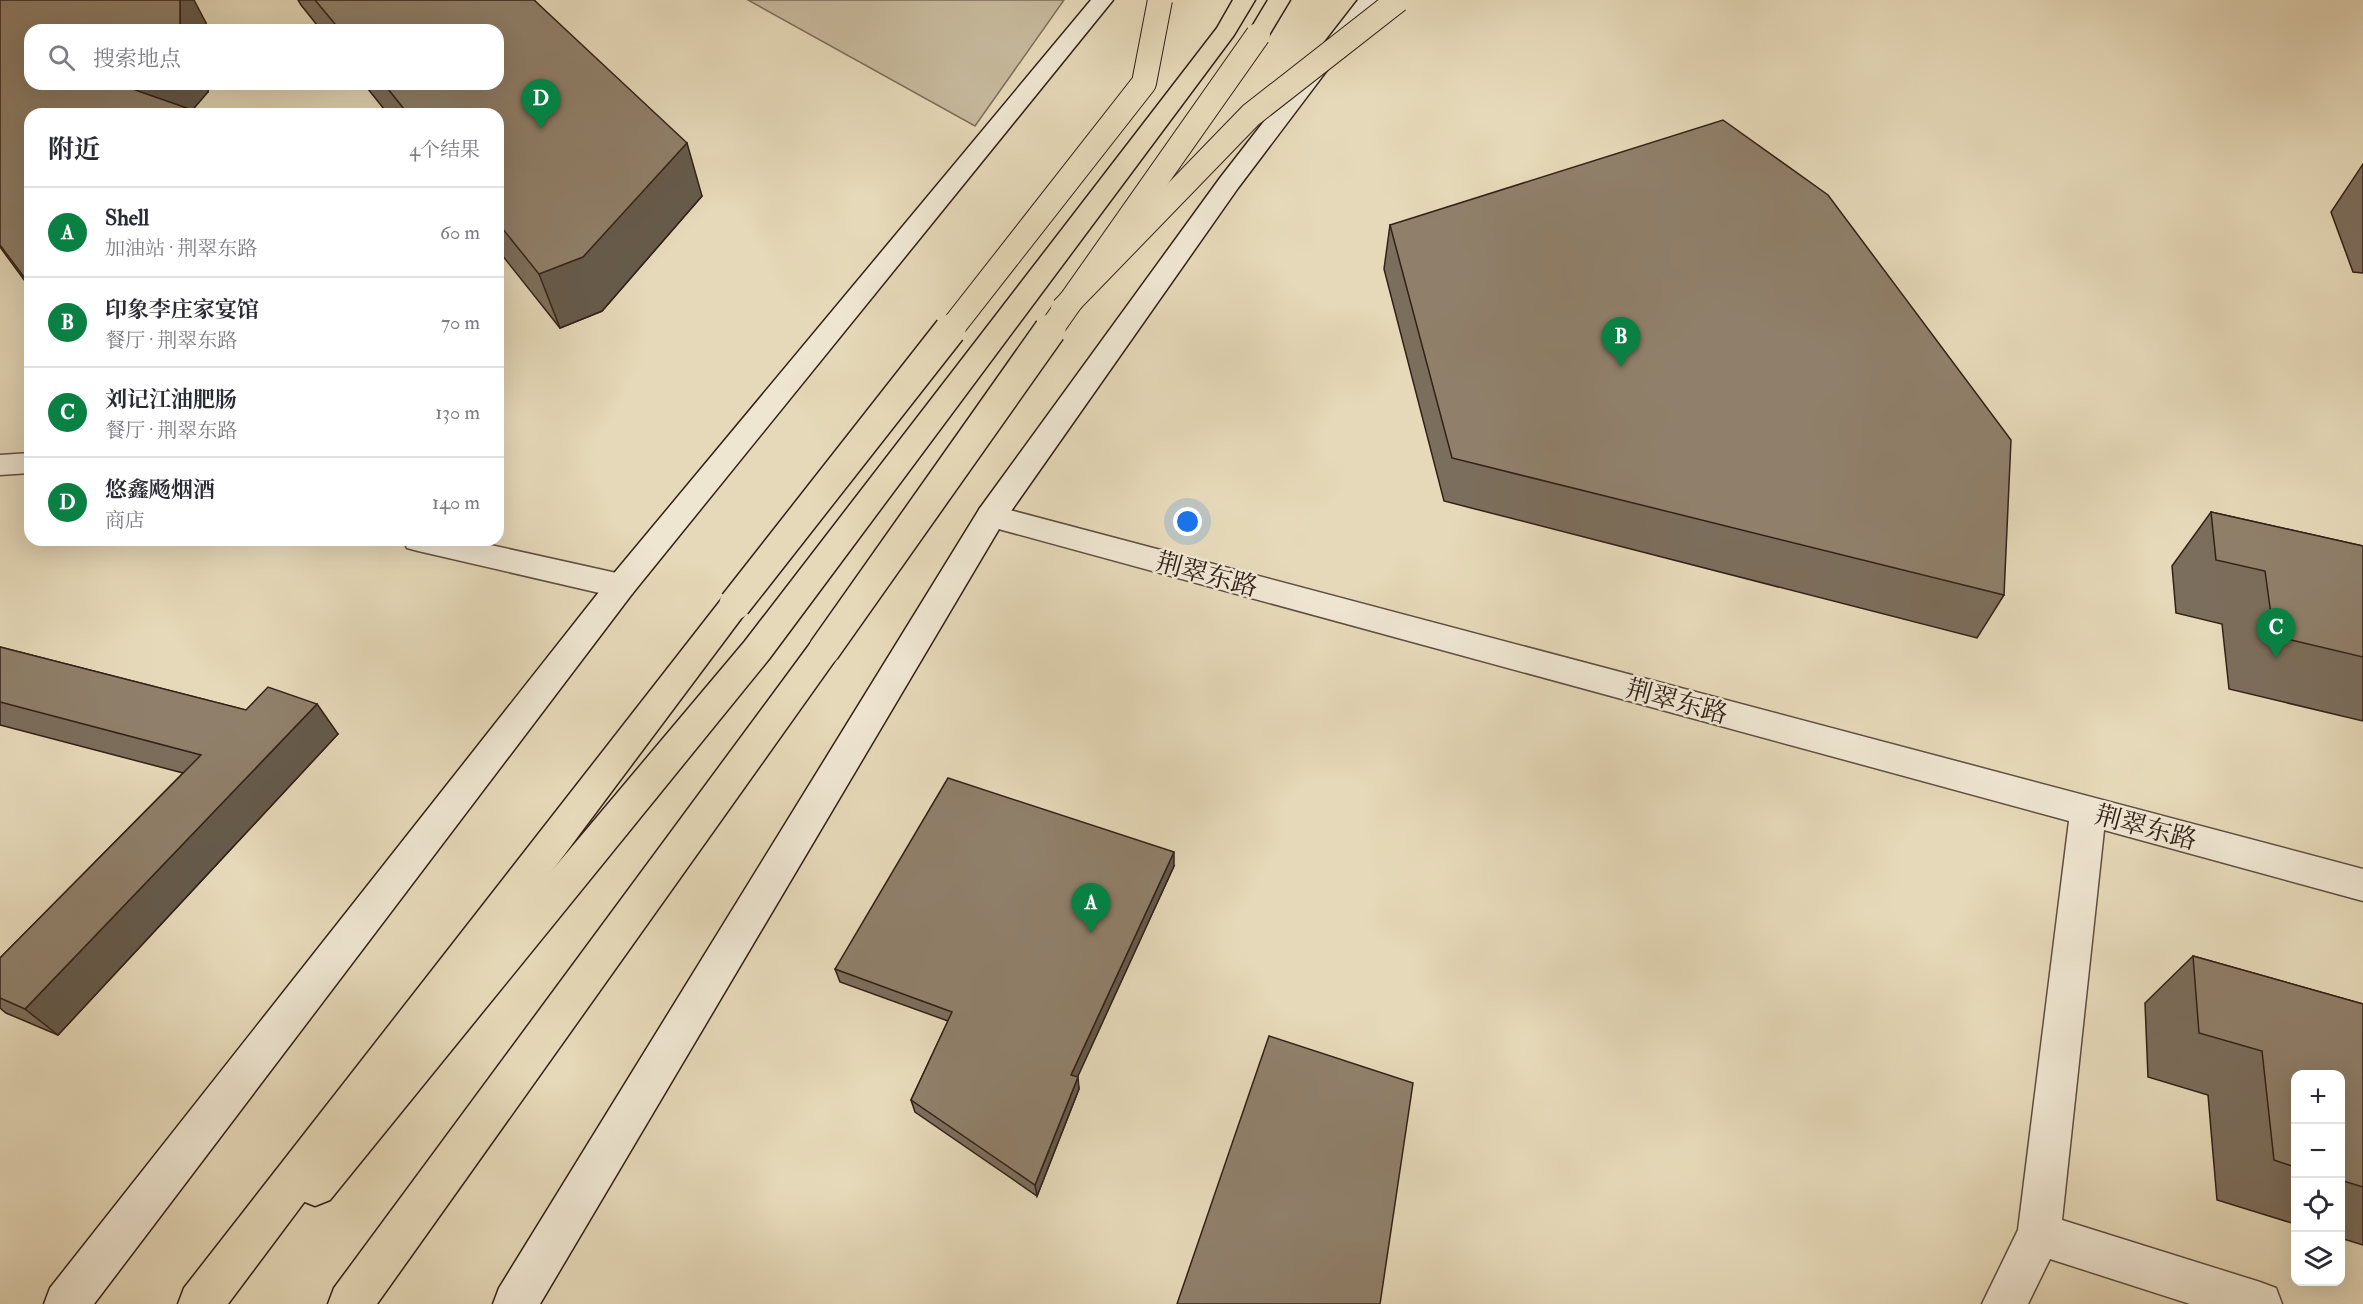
<!DOCTYPE html>
<html lang="zh">
<meta charset="utf-8">
<style>
body{margin:0;font-family:"IM FELL Double Pica","Noto Serif SC",serif;background:#f2f2f3;color:#2b2b33}
.controls{position:absolute;right:18px;bottom:18px;display:grid;overflow:hidden;border-radius:12px;box-shadow:0 6px 24px #0002}
.controls button{width:54px;height:54px;display:grid;place-items:center;padding:0;border:0;border-bottom:2px solid #e1e1e2;background:#fff;color:#2b2b33;font:30px sans-serif}
.you{position:absolute;left:1188px;top:522px;width:21px;height:21px;margin:-15px;border:4px solid #fff;border-radius:50%;background:#1a73e8;box-shadow:0 0 0 9px #1a73e833}
.badge{display:grid;place-items:center;width:39px;height:39px;border-radius:50%;background:#0b8043;color:#fff;font-size:20px;font-weight:700}
.pin{position:absolute;translate:-50% -50px;filter:drop-shadow(0 2px 3px #0008)}
.pin::after{content:'';position:absolute;top:32px;width:21px;height:18px;background:inherit;clip-path:polygon(0 0,100% 0,50% 100%)}
.list{margin:0;padding:0;list-style:none}
h2{display:flex;justify-content:space-between;align-items:center;height:78px;margin:0;padding:0 24px;font-size:26px}
h2 small{font-size:20px;font-weight:400;color:#7c7c81}
.list li{display:grid;grid-template-columns:39px 1fr auto;gap:18px;align-items:center;box-sizing:border-box;height:90px;padding:0 24px;border-top:2px solid #e1e1e2}
.list b{display:block;font-size:22px;white-space:nowrap}
.list p{margin:0;font-size:20px;white-space:nowrap;color:#7c7c81}
.list em{font-size:20px;font-style:normal;color:#7c7c81}
.icon{flex:none;width:33px;height:33px;fill:none;stroke:currentColor;stroke-width:2;stroke-linecap:round;stroke-linejoin:round}
.map{position:relative;flex:none;width:2363px;height:1304px;overflow:hidden}
.search{position:absolute;background:#fff;box-shadow:0 6px 24px #0002;left:24px;top:24px;width:480px;height:66px;display:flex;align-items:center;gap:15px;box-sizing:border-box;padding:0 21px;border-radius:18px;color:#7c7c81;font-size:22px}
.panel{position:absolute;background:#fff;box-shadow:0 6px 24px #0002;left:24px;top:108px;width:480px;height:438px;border-radius:18px}
.map>svg:first-child{display:block}
.green{fill:#c7ba9d;stroke:#7c6d5a;stroke-width:1.5}
.lines{fill:none;stroke-linecap:round;stroke-linejoin:round}
.street-casing{stroke:#5f4e40;stroke-width:3}
.secondary-casing{stroke:#322017;stroke-width:3}
.primary-casing{stroke:#322017;stroke-width:3}
.highway-casing{stroke:#322017;stroke-width:3}
.street{fill:#efe6d2;fill-rule:evenodd}
.secondary{fill:#efe6d2;fill-rule:evenodd}
.primary{fill:#e6d9b9;fill-rule:evenodd}
.highway{fill:#e6d9b9;fill-rule:evenodd}
.primary-bridge-far1-casing{stroke:#322017;stroke-width:26;stroke-linecap:butt}
.primary-bridge-casing{stroke:#322017;stroke-width:34;stroke-linecap:butt}
.highway-bridge-far1-casing{stroke:#322017;stroke-width:26;stroke-linecap:butt}
.highway-bridge-casing{stroke:#322017;stroke-width:34;stroke-linecap:butt}
.primary-bridge-far1{stroke:#e6d9b9;stroke-width:24}
.primary-bridge{stroke:#e6d9b9;stroke-width:31}
.highway-bridge-far1{stroke:#e6d9b9;stroke-width:24}
.highway-bridge{stroke:#e6d9b9;stroke-width:31}
.wall{fill:#7c6e5c;stroke:#322017;stroke-width:1.5}
.shaded-wall{fill:#655a4b;stroke:#322017;stroke-width:1.5}
.building{fill:#90806b;stroke:#322017;stroke-width:1.5}
.labels{text-anchor:middle;stroke-width:5;stroke-linejoin:round;paint-order:stroke}
.street-label{font-size:26px;fill:#322017;stroke:#efe6d2}
</style>
<div class="map">
<svg width="2363" height="1304" viewBox="0 0 2363 1304">
<rect width="100%" height="100%" fill="#e6d9b9"/>
<filter id="stains"><feTurbulence type="fractalNoise" baseFrequency=".00333" numOctaves="4"/><feColorMatrix values="0 0 0 0 .2 0 0 0 0 .09 0 0 0 0 .02 0 0 0 .5 -.17"/></filter>
<radialGradient id="worn" r=".72"><stop offset=".6" stop-color="#630" stop-opacity="0"/><stop offset="1" stop-color="#630" stop-opacity=".3"/></radialGradient>
<path class="green" d="M748,0h316l-89,126z"/>
<g class="lines">
<defs>
<g id="street">
<path d="M30,453v20l-30,2v-20z"/>
<path d="M991,505l1372,364v32l-259,-71 -42,390 198,62 16,6 6,16h-92l-140,-45 -22,45h-46l36,-74 51,-409 -1089,-297 -4,-8 4,-8z"/>
<path d="M403,540h65l153,34 11,4 5,8 -5,8 -11,4 -203,-47 -11,-3z"/>
</g>
<g id="secondary">
<path d="M1091,0h22l-481,594 -538,710h-50l6,-16 560,-710z"/>
<path d="M1358,0h22l-142,188 -236,336 -462,780h-47l6,-16 481,-780 240,-330z"/>
</g>
<g id="primary">
<path d="M1233,0h22l-21,35 -465,624 -439,541 -15,6 -15,-6 -6,-15 6,-15 445,-529 472,-613z"/>
<path d="M1268,0h22l-24,40 -8,2 -8,-2 -3,-5z"/>
<path d="M824,637l12,4 4,9 -4,9 -459,645h-49l6,-16 478,-647z"/>
</g>
<path id="highway" d="M735,592l11,4 5,8 -5,8 -518,692h-50l6,-16 540,-692z"/>
</defs>
<use href="#street" class="street-casing"/>
<use href="#secondary" class="secondary-casing"/>
<use href="#primary" class="primary-casing"/>
<use href="#highway" class="highway-casing"/>
<use href="#street" class="street"/>
<use href="#secondary" class="secondary"/>
<use href="#primary" class="primary"/>
<use href="#highway" class="highway"/>
<defs>
<path id="primary-bridge-far1" d="M1049,332l209,-297"/>
<path id="primary-bridge" d="M824,650l226,-320"/>
<g id="highway-bridge-far1">
<path d="M1063,309l188,-194 147,-115"/>
<path d="M949,332l195,-249 16,-83"/>
</g>
<path id="highway-bridge" d="M735,604l215,-274"/>
</defs>
<use href="#primary-bridge-far1" class="primary-bridge-far1-casing"/>
<use href="#primary-bridge" class="primary-bridge-casing"/>
<use href="#highway-bridge-far1" class="highway-bridge-far1-casing"/>
<use href="#highway-bridge" class="highway-bridge-casing"/>
<use href="#primary-bridge-far1" class="primary-bridge-far1"/>
<use href="#primary-bridge" class="primary-bridge"/>
<use href="#highway-bridge-far1" class="highway-bridge-far1"/>
<use href="#highway-bridge" class="highway-bridge"/>
</g>
<g class="wall">
<path d="M0,0l206,23v7h-176v54h178v8l-178,22v174l-30,-41z"/>
<path d="M298,0h236l168,196 -100,115 -42,17 -62,-78v-136h-110l-24,-30h134v-54h-177l-20,-25z"/>
<path d="M2363,164v109l-10,-1 -22,-60z"/>
<path d="M1390,225l614,370 -27,43 -533,-137 -60,-232z"/>
<path d="M2211,512l152,34v175l-134,-32 -7,-65 -46,-11 -4,-47z"/>
<path d="M0,647l338,87 -280,301 -52,-22 -6,-5v-50l183,-185 -183,-48z"/>
<path d="M1174,866l-97,211 2,12 -42,107 -122,-84 -4,-12 37,-79 -108,-39 -5,-13z"/>
<path d="M2193,956l170,48v241l-23,-7v-164h-45v150l-78,-24 -9,-105 -60,-18 -3,-74z"/>
</g>
<g class="shaded-wall">
<path d="M180,0h14l12,23v7h-26z"/>
<path d="M141,84h67v8l-19,22 -54,-24z"/>
<path d="M687,143l15,53 -100,115 -42,17 -21,-54z"/>
<path d="M317,704l21,30 -280,301 -33,-26z"/>
<path d="M1174,852v14l-101,221 -2,-12z"/>
<path d="M1078,1077l1,12 -42,107 -2,-11z"/>
</g>
<g class="building">
<path d="M0,0h180v30h-150v54h111l-6,6 69,24h-174v171l-30,-40z"/>
<path d="M315,0h219l153,143 -104,114 -44,17 -41,-51v-109h-90l-24,-30h114v-54h-158z"/>
<path d="M1723,120l105,75 183,245 -7,155 -552,-137 -62,-233z"/>
<path d="M2211,512l152,34v111l-89,-21 -9,-65 -49,-11z"/>
<path d="M0,647l246,63 22,-23 49,17 -292,305 -25,-11v-40l201,-203 -201,-53z"/>
<path d="M948,778l226,74 -103,223 7,2 -43,108 -124,-85 41,-88 -117,-43z"/>
<path d="M2193,956l170,48v183l-23,-7v-106h-45v93l-21,-7 -12,-109 -63,-18z"/>
<path d="M1269,1036l144,47 -33,221h-203z"/>
</g>
<g class="labels">
<g class="street-label">
<text transform="translate(1207 574) rotate(15)" y="9">荆翠东路</text>
<text transform="translate(1677 701) rotate(15)" y="9">荆翠东路</text>
<text transform="translate(2146 827) rotate(15)" y="9">荆翠东路</text>
</g>
</g>
<rect width="100%" height="100%" filter="url(#stains)"/>
<rect width="100%" height="100%" fill="url(#worn)"/>
</svg>
<div class="controls">
<button>+</button>
<button>−</button>
<button><svg class="icon" aria-label="locate" viewBox="0 0 24 24"><circle cx="12" cy="12" r="6"/><path d="M12 2v4M12 18v4M2 12h4M18 12h4"/></svg></button>
<button><svg class="icon" aria-label="layers" viewBox="0 0 24 24"><path d="M12 4l9 5-9 5-9-5zM3 14l9 5 9-5"/></svg></button>
</div>
<div class="you"></div>
<div class="pin badge" style="left:1091px;top:933px">A</div>
<div class="pin badge" style="left:1621px;top:367px">B</div>
<div class="pin badge" style="left:2276px;top:658px">C</div>
<div class="pin badge" style="left:541px;top:129px">D</div>
<div class="search"><svg class="icon" aria-label="search" viewBox="0 0 24 24"><circle cx="10" cy="10" r="6"/><path d="M15 15l6 6"/></svg>搜索地点</div>
<section class="panel">
<h2>附近<small>4个结果</small></h2>
<ul class="list">
<li><span class="badge">A</span><div><b>Shell</b><p>加油站 · 荆翠东路</p></div><em>60 m</em></li>
<li><span class="badge">B</span><div><b>印象李庄家宴馆</b><p>餐厅 · 荆翠东路</p></div><em>70 m</em></li>
<li><span class="badge">C</span><div><b>刘记江油肥肠</b><p>餐厅 · 荆翠东路</p></div><em>130 m</em></li>
<li><span class="badge">D</span><div><b>悠鑫飏烟酒</b><p>商店</p></div><em>140 m</em></li>
</ul>
</section>
</div>
